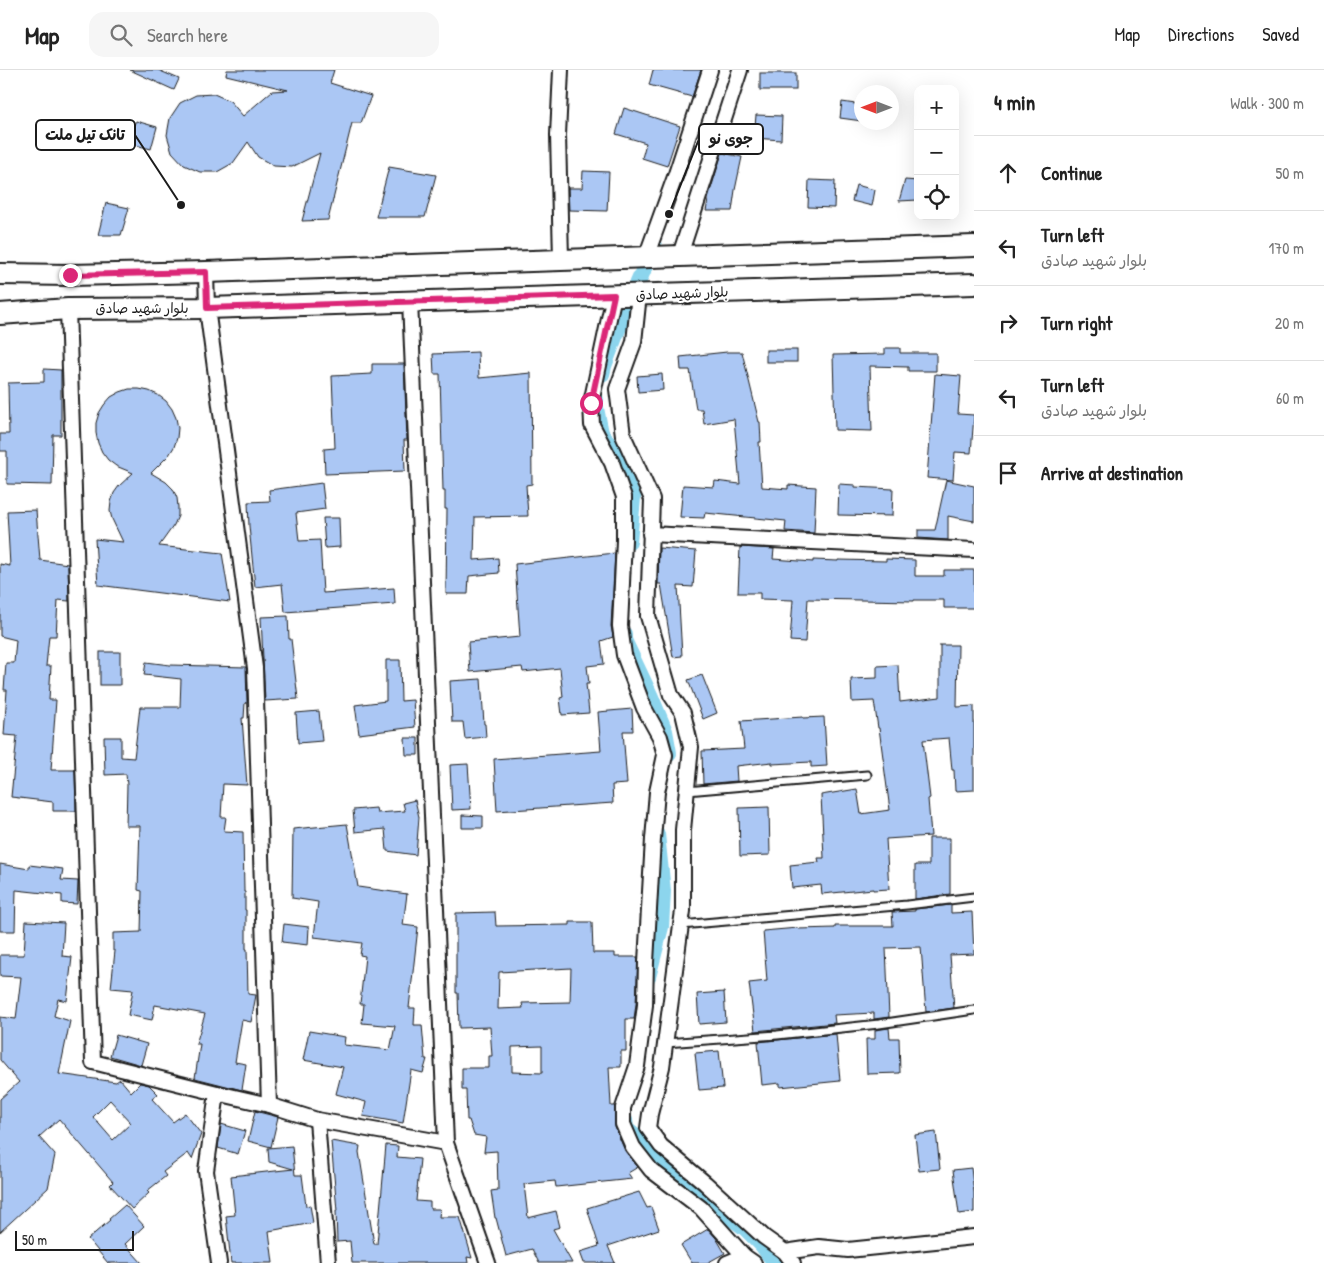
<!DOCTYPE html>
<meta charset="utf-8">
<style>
body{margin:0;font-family:"Patrick Hand","Playpen Sans Arabic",sans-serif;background:#f6f6f6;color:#222}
.controls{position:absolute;right:15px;top:15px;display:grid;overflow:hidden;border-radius:10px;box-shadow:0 5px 20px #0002}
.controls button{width:45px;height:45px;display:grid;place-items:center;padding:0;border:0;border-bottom:1px solid #e0e0e0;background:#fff;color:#222;font:25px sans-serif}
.compass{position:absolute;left:854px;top:15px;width:45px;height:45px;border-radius:50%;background:#fff;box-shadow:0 5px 20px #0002;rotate:270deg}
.scale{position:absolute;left:15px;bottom:12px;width:119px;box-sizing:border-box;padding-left:5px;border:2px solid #1c1c1c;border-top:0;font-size:14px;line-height:18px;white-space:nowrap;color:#1c1c1c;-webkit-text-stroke:4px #fff;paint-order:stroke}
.stop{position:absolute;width:15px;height:15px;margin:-11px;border:4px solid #db2777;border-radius:50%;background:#fff}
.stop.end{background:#db2777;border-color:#fff;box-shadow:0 1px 5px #0008}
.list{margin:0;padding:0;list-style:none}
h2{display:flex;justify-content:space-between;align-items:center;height:65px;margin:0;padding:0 20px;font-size:21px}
h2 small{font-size:16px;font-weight:400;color:#767676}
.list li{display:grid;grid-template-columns:32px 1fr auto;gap:15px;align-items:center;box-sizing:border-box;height:75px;padding:0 20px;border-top:1px solid #e0e0e0}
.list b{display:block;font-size:19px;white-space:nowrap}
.list p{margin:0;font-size:16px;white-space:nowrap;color:#767676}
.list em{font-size:16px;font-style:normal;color:#767676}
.icon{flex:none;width:28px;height:28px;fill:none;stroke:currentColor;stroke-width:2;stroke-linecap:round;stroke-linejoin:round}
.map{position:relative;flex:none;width:974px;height:1193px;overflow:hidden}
header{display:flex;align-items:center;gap:30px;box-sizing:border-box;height:70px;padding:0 25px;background:#fff;border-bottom:1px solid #e0e0e0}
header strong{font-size:24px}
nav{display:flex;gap:28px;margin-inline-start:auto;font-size:18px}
.search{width:350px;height:45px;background:#f6f6f6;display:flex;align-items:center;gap:12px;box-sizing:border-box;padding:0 18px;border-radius:15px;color:#767676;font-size:19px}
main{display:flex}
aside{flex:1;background:#fff}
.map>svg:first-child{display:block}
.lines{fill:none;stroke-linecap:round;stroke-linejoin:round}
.canal{stroke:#8cd5ed;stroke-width:16}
.building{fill:#abc7f4;stroke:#1c1c1c;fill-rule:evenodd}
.service-casing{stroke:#1c1c1c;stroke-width:11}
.minor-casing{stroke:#1c1c1c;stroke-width:18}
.secondary-casing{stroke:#1c1c1c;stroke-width:24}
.service{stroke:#fff;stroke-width:7}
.minor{stroke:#fff;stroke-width:14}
.secondary{stroke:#fff;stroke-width:20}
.route{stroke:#db2777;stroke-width:6}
.labels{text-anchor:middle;stroke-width:4;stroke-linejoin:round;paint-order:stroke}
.street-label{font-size:14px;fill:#1c1c1c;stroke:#fff}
.leader{fill:none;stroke:#1c1c1c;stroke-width:2}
.callout-dot{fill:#1c1c1c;stroke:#fff;stroke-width:2}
.callout{fill:#fff;stroke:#1c1c1c;stroke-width:2}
.callout-label{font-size:15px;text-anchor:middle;font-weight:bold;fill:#1c1c1c}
</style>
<header>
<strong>Map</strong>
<div class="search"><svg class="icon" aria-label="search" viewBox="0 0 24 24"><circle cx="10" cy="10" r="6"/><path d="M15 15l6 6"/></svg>Search here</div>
<nav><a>Map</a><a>Directions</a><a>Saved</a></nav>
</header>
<main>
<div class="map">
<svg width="974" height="1193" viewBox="0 0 974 1193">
<rect width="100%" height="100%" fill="#fff"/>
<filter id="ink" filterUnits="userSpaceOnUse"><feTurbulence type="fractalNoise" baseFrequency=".02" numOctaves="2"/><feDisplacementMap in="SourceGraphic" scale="10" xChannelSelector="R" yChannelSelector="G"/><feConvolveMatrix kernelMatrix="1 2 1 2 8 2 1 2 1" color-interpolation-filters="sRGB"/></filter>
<g filter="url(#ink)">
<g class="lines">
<g class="canal">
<path d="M602,304l2,-8 18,-47 32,-73"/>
<path d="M596,330l-1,3 6,30 10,14 22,51 -4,44"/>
<path d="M624,564v6l27,57 14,34 4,22"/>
<path d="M648,907l13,-50 2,-36 -6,-57"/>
<path d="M625,1050l1,9 15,12 66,59 38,28 17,17 13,18"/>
</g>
</g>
<g class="building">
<path d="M130,0h28l21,9 -5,11z"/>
<path d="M227,0h107l-4,13 41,13 -10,27h-9l-24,97 -26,1 18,-68 -28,14 -18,-1 -16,-9 -10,-15 -15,21 -16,9h-17l-16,-7 -12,-13 -5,-17 3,-17 10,-15 16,-8 18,-1 16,7 13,15 29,-25 16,-1 -62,-15z"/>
<path d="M653,0h48l-9,27 -43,-12z"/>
<rect x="760" y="3" width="36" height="17"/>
<path d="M842,32l20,3v16l-22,-3z"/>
<path d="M624,38l56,18 -13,40 -25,-8 4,-15 -30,-9z"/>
<path d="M756,45l26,1 -1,24 -27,-2z"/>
<path d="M136,51l21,6 -6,22 -27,-7z"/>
<path d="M722,83l20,4 -7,33 -3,21h-26l3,-16z"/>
<path d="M389,97l47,8 -11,42h-49z"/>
<path d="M583,101l26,1 -2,39 -38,-1 -1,-22h14z"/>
<path d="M809,110l26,1 -1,27 -26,-1z"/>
<path d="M905,110l13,1v19l-19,1z"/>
<path d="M856,115l19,5 -3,16 -20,-5z"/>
<path d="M106,133l23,5 -8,27h-23z"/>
<path d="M885,278h15v5h36v18h-28v-4l-38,-1 2,65 -37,-1 -2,-75 52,-1z"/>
<rect x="766" y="280" width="31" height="12"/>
<path d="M478,282l1,26 52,-5 1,111 -6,1 2,31 -53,1 -1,43 24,-2 1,15 -30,3 -1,18h-22l1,-85h-2v-18h-2l-3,-117h-6l-1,-20z"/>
<path d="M727,282h15l17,70h1l1,20h-2l3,45 26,2v-4l28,2 -2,46 -29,-2 1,-10 -81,-8 -1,5 -24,-1 3,-32 31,2 1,-6 25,3 -6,-65 -30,5 -2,-15h-6l-6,-39h-9l-1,-13z"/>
<path d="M372,294h32l3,76h-3l1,31 -80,3 -1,-25 11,-1 -3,-72 40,-2z"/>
<path d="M44,299l17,1v65h-8l-1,50 -45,-1v-33h-7v-17h9l-1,-51 36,-1z"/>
<path d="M662,304l1,16 -25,2 -1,-16z"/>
<path d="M935,304l26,2 -3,38 16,1 -3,38 -16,-1 -2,28 -26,-2z"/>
<path d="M129,319h10l10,2 9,4 8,6 6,8 4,9 2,10 -1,10 -3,9 -5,8 -18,18 15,9 7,7 4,9 1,9v9l-4,9 -15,21 63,7 8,49 -132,-17 -3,-46 28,3 -11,-23 -2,-8 1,-9 3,-9 5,-7 14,-13 -17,-7 -8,-6 -6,-8 -4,-9 -2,-10v-10l3,-10 5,-8 7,-8 9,-5z"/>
<path d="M946,410l28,6v35l-26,-5v24l-30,-2v-8h17z"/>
<path d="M322,413l3,26 -29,4 3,28 21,-1 3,53 71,-5 1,16 -110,8 -3,-28 -27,3 -6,-61 -1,-24 22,-1 -1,-11z"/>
<path d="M839,414l16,1v2l38,2 -1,27 -54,-1z"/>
<path d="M36,440l4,50 28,4 1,37 -11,-1 -2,36h-7l-3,30h5l-2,34h7l-5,70h24l1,41h-23v-9l-42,-5 6,-61 -13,-1 3,-45h-3l2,-27h8l2,-23 -16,-4v-72l10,2 -3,-55z"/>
<path d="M323,448h16l1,29 -15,1z"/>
<path d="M740,477l34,2 -1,10 40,3v-2l25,1v-1l48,1v-2l29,1v16h29v-6h30v38h-30v-8h-30v1l-106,-2 -3,43 -15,-1 3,-41 -33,-1v-6h-22z"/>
<path d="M659,478l37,3 -3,36 -15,-1 4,70 -9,1 -12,-73h-3z"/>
<path d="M615,483l-4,73 2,11 -12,4 3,23 -17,2 2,18h-3l3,29 -27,2 -2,-17 3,-1 -3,-29 -37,4 -1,-5 -52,5 -2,-30 52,-5 -5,-73z"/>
<path d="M288,546l1,23h2l7,60 -33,2 -4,-84z"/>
<path d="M940,575h18l-1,62 17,-1v84l-19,1 -1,-21h-2l-3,-32 -26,2 7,58 -2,1 3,37 -45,3 3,50 -16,1v-1l-51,5 -1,-9 -29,3 -2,-23 29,-3 -1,-4h6l-3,-63 36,-6 4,25 29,-4 -11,-82h-1l-4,-27 -22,1 -1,-23 26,-1v-12l21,-1 2,37 40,-5z"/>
<rect x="100" y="582" width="20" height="33"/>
<path d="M386,590h14l1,41 12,-1 2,27 -56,7 -4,-29 31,-4z"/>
<path d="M146,592l24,3 76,2 1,36h-2l-1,15h-2l5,67 -24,-1 -2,33h5l-2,14 19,1 1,60h1v18h1v39h1l1,45 8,1 -5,27 -9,-2 -7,42 11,2 -4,26 -47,-12 5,-34h-4l9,-30 -50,-9 -3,15 -24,-5 5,-25 -22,-2 4,-37h-2v-18l28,-1 1,-41 -4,-1 2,-64h-14l1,-41 -1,-11 -21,1 -1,-38h17v20l13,1 6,-51h40l1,-28 -37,-4z"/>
<path d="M702,605l15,38 -14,6 -15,-39z"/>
<path d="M481,609l3,45h1l1,13 -21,2 -2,-17h-11l-2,-41z"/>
<path d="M632,639l1,22h-10l4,53 -15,1 1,18 -116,8 -3,-52 107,-8 -3,-39z"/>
<path d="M319,641l3,30 -24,2 -2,-30z"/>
<path d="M803,647v1l21,-1 3,49 -16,1v-5l-39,2v-2l-36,4 1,15 -34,3 -1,-33 42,-2 -3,-28z"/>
<path d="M405,668h13v17h-12z"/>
<path d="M468,694l3,45 -19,1 -2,-45z"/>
<path d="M415,730l4,17 -3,38 -29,-4 -2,-22 -30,3 -2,-22 23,-2 1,5 28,-2 -2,-8z"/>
<path d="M769,737l1,48 -30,1 -1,-48z"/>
<path d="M462,745l21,1v12h-21z"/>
<path d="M347,754l11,63 49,7 -4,31 15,2 -9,81h6l-1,17h8l3,34h2l-4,14 -12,-3 -8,53 -40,-7 3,-14 -30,-8 7,-27 -40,-7 6,-29 36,6 -1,8 46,5 5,-24 -33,-3 2,-19h-4l5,-48 -5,-1 2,-12 -48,-6 4,-35 -26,-4 1,-69z"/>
<path d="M929,768h21v56l-35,5v-34h14z"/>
<path d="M0,794l29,5v-4l34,4 -2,11 17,1 -1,23 -15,-1v-8l-46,-5 -1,41h-15z"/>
<path d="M951,835v8l21,-1 2,42 -24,1 4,53 -28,4 -5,-65 -35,1 3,69 -15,2v-6l-40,2 1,8 -80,8 -6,-48 18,-2 -4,-50 35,-3v1l37,-1v-2h58l-1,-14 23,-1v-2z"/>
<path d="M495,842l1,14 74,-1v-3h22l1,31h22v4h23l-2,47 -2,15h-8v32h-5v16h-12l2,39h4v21l10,24 13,16 -10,6 4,6 -76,8 -1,-6 -31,3 4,34 28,-7 4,16 -7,2 19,34h-33l-7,-14 -26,7 -10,-38h-1l-4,-27 7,-1 -1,-39 -13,1 2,-15 -12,-2 -5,-15h-2l-1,-30h-4v-22h27v-12h3l-2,-29 -31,1 -1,-35h-2v-80zM571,898l-1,34 -48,1 1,5 -25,1 1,-37zM542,976v27l-30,-1v-25z"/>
<path d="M26,851l38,2 -2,33 10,1 -5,44 -9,-2 -4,17 16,5 -11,53 57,8 4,-3 11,13 9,-9 9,2 9,9 -6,5 21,23 12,-9 16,21 -9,25 -4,-6 -25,19 3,4 -19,15 2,2 -17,16 -22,-24 3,-3 -54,-63 -20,18 16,18 -7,33 -48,44v-133l19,-17 -19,-22v-43l16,2 5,-42 -21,-1v-21h24zM110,1030l21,23 -18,17 -20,-23z"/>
<path d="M284,854l25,3 -1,18 -26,-3z"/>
<path d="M724,922l2,30 -27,2 -2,-30z"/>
<path d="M889,958l1,10h9l1,35 -33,1 -1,-35h9v-9z"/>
<path d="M836,964l4,47 -60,6v-4l-18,2 -4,-43z"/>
<path d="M116,965l31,9 -6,21 -31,-9z"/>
<path d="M719,981l4,37 -24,2 -4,-37z"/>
<path d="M255,1041l23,6 -7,30 -23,-6z"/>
<path d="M221,1054l24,7 -7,23 -20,-6z"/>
<path d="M936,1062l4,37 -21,2 -4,-36z"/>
<path d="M331,1071l29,5 -1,6 15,92h3l9,-99 12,1 -1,11 23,2 -4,42 14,1v7h10l-1,8h21l12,41 -5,-1 1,6h-116l-2,-22 -13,1 -1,-31h1z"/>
<path d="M292,1076l3,29h7l4,31 4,-1 3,18 -44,8 4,32h-42l-5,-47 9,-1 -4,-39 62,-7 -24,-7 -1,-14z"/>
<path d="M971,1098l3,25v19l-15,2 -6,-44z"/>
<path d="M639,1122l8,16 4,-1 8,22 -51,17 7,17h-31l-4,-11 19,-6 -12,-38z"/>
<path d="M125,1135l19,21 -19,18 17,19h-34l-20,-24 22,-19 -1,-1z"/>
<path d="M708,1159l8,9 9,15 -18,10h-15l-11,-18z"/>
</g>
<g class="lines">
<defs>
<g id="service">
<path d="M687,721l180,-16"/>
<path d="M681,855l226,-20 67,-8"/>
<path d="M665,973l112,-8 102,-11 95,-14"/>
</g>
<g id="minor">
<path d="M680,185l60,-185"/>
<path d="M646,187l30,-83 34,-104"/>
<path d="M561,189l-3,-124 3,-65"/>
<path d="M206,202l1,36 48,360 14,437"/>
<path d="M639,224l-5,48 -17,47 6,46 29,64 -4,117 23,79 12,18 8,34 -8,83v81l-2,14 -19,142 -12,47 -2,14 13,18 44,37 59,54 21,15 8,11"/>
<path d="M614,225l-23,108 1,22 20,38 12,34v43l-4,86 4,29 20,53 16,29 5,18 -8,37 -4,47 -7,123 -1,43 -8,61 -14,42v16l10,23 18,23 50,38 43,48 10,7"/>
<path d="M410,231l36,842 42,120"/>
<path d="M68,239l25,753 124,31 52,12 48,15 129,23"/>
<path d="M650,464l324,16"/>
<path d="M217,1023l-11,78 13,92"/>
<path d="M317,1050l11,143"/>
<path d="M785,1182l34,-5 29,3 126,-13"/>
<path d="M727,1193l17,-7"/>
</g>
<g id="secondary">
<path d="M0,204l70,1 136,-3 768,-26"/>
<path d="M0,244l68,-5 139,-1 767,-24"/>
</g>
</defs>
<use href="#service" class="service-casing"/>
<use href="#minor" class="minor-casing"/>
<use href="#secondary" class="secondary-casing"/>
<use href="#service" class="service"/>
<use href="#minor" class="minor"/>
<use href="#secondary" class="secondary"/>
</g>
</g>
<g class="lines" filter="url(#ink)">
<path class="route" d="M70,205l136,-3 1,36 407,-13 -23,108"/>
</g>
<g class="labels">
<g class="street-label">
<text transform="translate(682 223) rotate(-2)" y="5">بلوار شهید صادق</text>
<text x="142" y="243">بلوار شهید صادق</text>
</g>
</g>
<path class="leader" d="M181 135L135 65M669 144L699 69"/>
<g class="callout-dot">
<circle cx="181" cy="135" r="5"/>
<circle cx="669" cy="144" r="5"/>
</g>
<g class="callout">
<rect x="36" y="50" width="99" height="30" rx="5"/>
<rect x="699" y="54" width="64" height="30" rx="5"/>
</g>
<g class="callout-label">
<text x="85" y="70">تانک تیل ملت</text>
<text x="731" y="74">جوی نو</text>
</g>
</svg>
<div class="controls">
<button>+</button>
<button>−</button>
<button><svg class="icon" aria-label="locate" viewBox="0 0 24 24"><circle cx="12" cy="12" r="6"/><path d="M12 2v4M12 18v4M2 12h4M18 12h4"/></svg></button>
</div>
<svg class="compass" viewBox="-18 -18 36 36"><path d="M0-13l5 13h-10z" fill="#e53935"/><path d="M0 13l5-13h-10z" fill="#767676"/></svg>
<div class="scale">50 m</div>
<div class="stop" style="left:591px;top:333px"></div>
<div class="stop end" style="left:70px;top:205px"></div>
</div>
<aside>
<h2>4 min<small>Walk · 300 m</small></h2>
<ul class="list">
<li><svg class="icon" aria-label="ahead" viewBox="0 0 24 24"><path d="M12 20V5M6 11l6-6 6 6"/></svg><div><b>Continue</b></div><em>50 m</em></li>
<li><svg class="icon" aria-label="left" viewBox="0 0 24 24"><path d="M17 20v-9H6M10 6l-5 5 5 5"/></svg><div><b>Turn left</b><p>بلوار شهید صادق</p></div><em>170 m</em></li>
<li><svg class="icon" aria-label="right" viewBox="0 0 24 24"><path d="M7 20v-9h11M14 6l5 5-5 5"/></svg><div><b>Turn right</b></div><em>20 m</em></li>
<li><svg class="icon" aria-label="left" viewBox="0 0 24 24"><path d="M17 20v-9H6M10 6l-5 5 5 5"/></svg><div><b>Turn left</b><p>بلوار شهید صادق</p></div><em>60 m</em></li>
<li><svg class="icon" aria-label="arrive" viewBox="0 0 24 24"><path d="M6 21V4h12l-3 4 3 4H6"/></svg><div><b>Arrive at destination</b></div></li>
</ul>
</aside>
</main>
